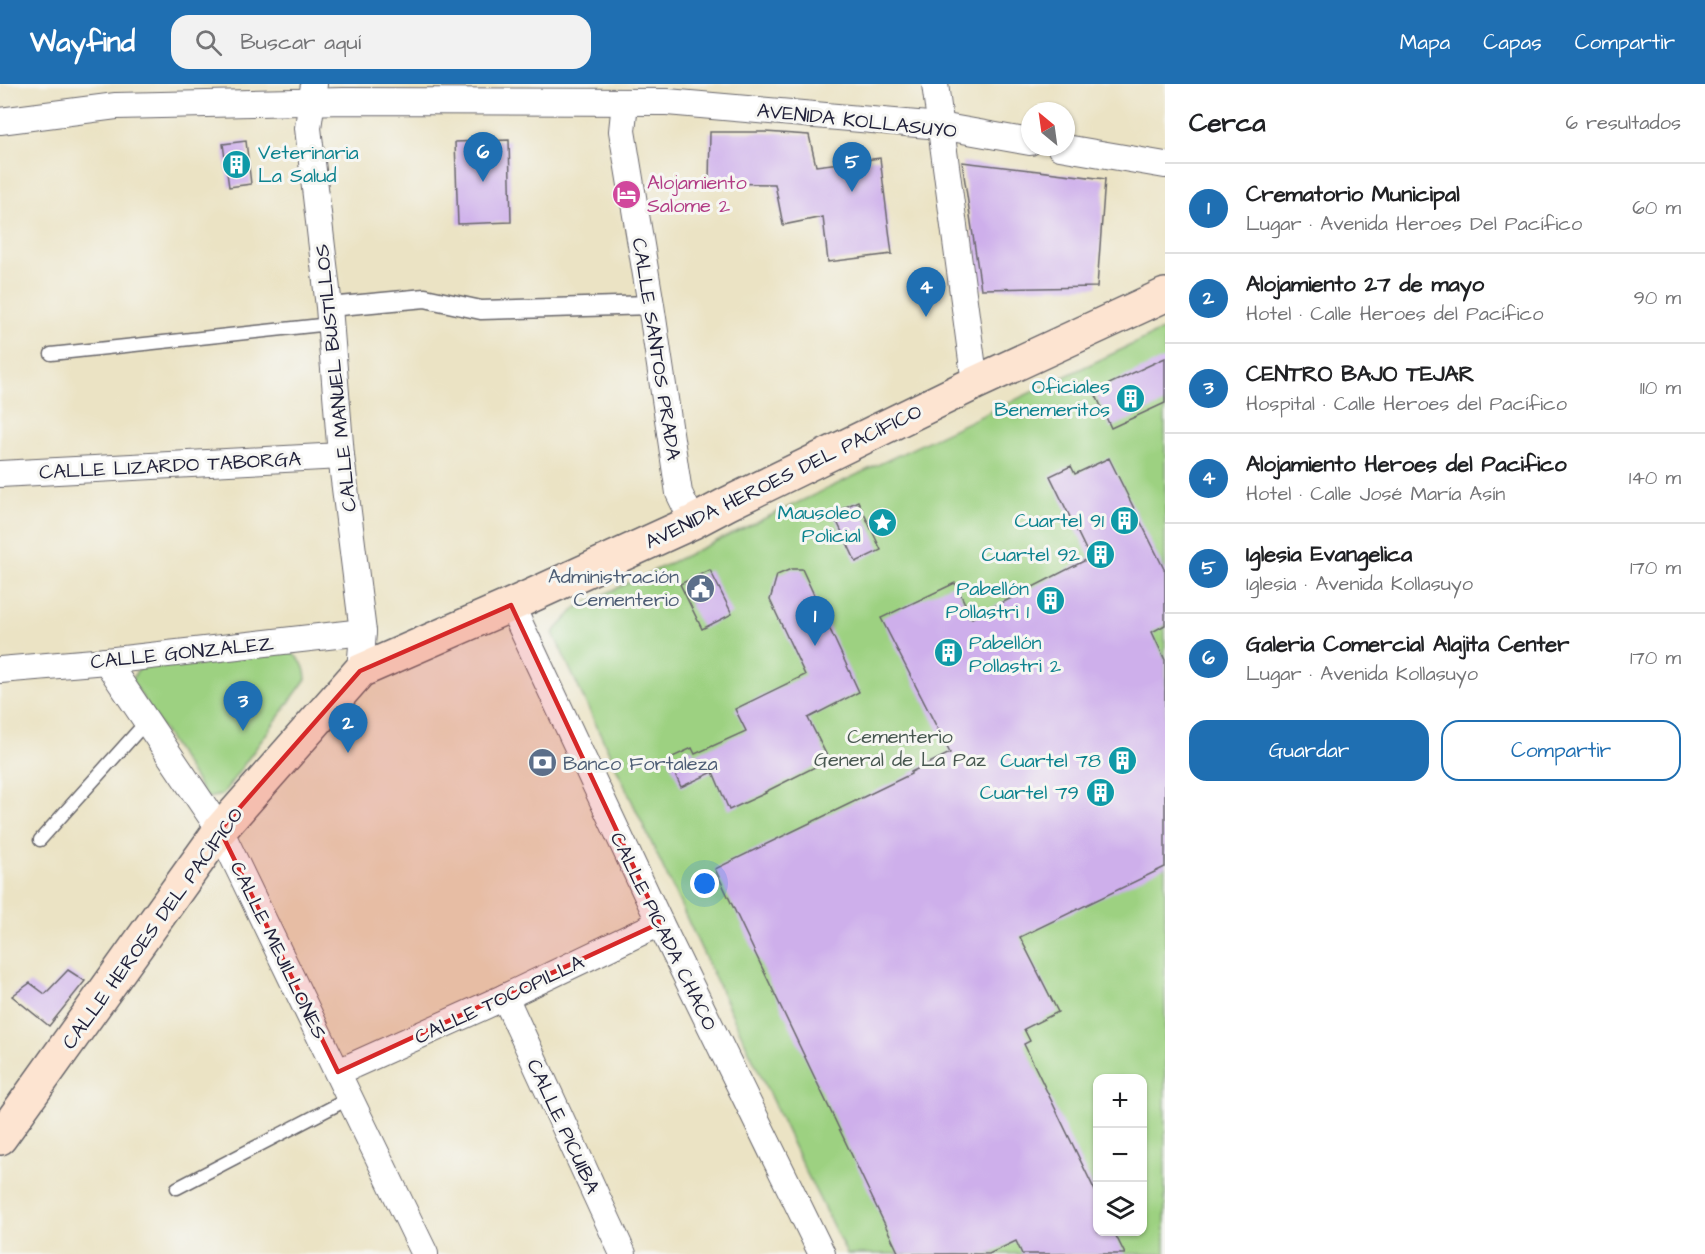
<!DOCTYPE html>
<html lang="es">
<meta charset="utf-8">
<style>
body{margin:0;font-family:"Architects Daughter",sans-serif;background:#f2f2f2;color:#202124}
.controls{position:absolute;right:18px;bottom:18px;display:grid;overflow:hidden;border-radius:12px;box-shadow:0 2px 4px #0004}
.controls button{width:54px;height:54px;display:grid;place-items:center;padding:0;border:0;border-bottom:2px solid #e0e0e0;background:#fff;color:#202124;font:30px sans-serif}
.compass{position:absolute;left:1021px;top:18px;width:54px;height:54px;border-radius:50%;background:#fff;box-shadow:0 2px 4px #0004;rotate:331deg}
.you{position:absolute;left:705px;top:800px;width:21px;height:21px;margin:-15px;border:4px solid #fff;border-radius:50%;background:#1a73e8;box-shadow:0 0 0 9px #1a73e833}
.badge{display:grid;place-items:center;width:39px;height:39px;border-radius:50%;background:#1f6fb2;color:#fff;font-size:20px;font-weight:700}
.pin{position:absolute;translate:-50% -50px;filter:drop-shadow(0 2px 3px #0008)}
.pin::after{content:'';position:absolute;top:32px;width:21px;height:18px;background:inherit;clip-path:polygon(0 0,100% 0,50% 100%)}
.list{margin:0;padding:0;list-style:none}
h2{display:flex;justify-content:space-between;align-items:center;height:78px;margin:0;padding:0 24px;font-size:26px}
h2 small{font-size:20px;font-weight:400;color:#757577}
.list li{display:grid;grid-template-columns:39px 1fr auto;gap:18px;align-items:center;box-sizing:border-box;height:90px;padding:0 24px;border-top:2px solid #e0e0e0}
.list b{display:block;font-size:22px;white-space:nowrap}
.list p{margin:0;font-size:20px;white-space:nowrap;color:#757577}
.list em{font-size:20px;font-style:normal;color:#757577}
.actions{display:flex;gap:12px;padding:18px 24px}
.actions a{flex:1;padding:14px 0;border:2px solid #1f6fb2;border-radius:18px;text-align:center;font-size:21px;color:#1f6fb2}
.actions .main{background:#1f6fb2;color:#fff}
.icon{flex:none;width:33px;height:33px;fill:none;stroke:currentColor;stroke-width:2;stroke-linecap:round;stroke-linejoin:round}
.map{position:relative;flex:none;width:1165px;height:1170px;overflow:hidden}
header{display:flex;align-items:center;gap:36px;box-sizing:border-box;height:84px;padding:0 30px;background:#1f6fb2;color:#fff}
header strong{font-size:28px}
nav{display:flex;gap:33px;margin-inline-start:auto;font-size:21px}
.search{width:420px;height:54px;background:#f2f2f2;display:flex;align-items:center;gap:15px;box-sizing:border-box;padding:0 21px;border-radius:18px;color:#757577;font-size:22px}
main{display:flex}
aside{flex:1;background:#fff}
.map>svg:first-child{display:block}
.green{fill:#9dd181;stroke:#607a5e;stroke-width:1.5;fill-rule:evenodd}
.building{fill:#ceafeb}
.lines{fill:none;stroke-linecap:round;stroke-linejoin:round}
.service-casing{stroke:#68666b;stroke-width:15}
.pedestrian-casing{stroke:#68666b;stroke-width:21}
.minor-casing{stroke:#68666b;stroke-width:28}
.secondary-casing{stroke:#68666b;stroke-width:36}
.service{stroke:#fff;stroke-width:12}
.pedestrian{stroke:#fff;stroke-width:18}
.minor{stroke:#fff;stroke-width:26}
.secondary{stroke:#fde4d1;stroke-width:33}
.marked{fill:#d62828;fill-opacity:0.2;stroke:#d62828;stroke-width:4.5;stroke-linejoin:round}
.labels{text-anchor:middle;stroke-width:6;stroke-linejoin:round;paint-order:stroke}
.street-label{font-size:20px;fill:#22223b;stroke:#f6f6f2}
.culture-label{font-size:20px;fill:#0d838f;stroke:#f6f6f2;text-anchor:end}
.hotel-label{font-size:20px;fill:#b23c85;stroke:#f6f6f2;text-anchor:start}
.service-label{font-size:20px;fill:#4e5e75;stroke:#f6f6f2;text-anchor:end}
.park-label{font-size:20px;fill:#475750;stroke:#f6f6f2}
</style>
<header>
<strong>Wayfind</strong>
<div class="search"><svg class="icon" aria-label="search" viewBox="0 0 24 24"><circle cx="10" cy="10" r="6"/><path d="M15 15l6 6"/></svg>Buscar aquí</div>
<nav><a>Mapa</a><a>Capas</a><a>Compartir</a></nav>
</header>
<main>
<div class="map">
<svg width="1165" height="1170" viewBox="0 0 1165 1170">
<rect width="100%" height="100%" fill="#f6f6f2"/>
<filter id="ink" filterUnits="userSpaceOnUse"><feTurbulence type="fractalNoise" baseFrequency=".0167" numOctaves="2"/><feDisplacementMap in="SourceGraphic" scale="12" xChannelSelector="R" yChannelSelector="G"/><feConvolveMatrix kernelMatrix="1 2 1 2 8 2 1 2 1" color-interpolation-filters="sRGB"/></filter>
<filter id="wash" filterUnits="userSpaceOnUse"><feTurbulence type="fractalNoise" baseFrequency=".008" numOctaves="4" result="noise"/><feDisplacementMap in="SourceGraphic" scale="24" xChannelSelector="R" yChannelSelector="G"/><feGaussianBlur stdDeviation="1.35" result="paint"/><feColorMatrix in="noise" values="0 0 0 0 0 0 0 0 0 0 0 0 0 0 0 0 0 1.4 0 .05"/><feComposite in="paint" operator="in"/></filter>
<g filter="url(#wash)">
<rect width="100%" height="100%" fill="#ebe3c4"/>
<g class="green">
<path d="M1165,245v925h-318l-43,-86 -251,-535 24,-26zM1098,994h44v154h-44z"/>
<path d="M290,567c11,9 15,14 16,28l-84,116 -15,3 -75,-117 4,-9 7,-7z"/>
</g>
<g id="blocks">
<g class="building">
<path d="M710,48h55l44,3 7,31 64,-8 12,96 -64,8 -5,-45 -40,8 -8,-41 -66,-1z"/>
<path d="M509,56l2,82 -53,2 -3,-82z"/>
<path d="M246,57l5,43 -22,3 -6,-43z"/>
<path d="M962,78l143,17 -8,108 -116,2z"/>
<path d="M1165,274v45l-54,25 -17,-37z"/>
<path d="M1109,374l56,113v54l-13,7 13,28v207l-145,70 38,75 -34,17 6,12 -6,3 74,153v35h16l11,22h-103l-6,-13 -27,13h-90l-184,-385 196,-95v-2l39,-19 -69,-135 74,-35 17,35 118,-60 -40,-82 21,-10 4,8z"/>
<path d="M858,417l23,49 -25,12 -23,-49z"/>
<path d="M791,485h11l57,123 -51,26 21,42 -64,32 1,1 -37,17 -16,-38 -32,15 -13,-28 24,-11 3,6 51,-23 -11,-22 70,-34 -35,-75 7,-25z"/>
<path d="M710,486l22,44 -30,15 -22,-45z"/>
<path d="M68,886l17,11 -36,45 -37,-30 18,-13 15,11z"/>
</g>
</g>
</g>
<g filter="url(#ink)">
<use href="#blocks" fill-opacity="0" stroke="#68666b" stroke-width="1.5"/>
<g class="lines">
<defs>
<g id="service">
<path d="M51,270l279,-30"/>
<path d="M40,756l106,-118"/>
<path d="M177,1104l173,-90"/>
</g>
<path id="pedestrian" d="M329,223l96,-9 56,12 170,-5"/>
<g id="minor">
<path d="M314,0l-6,44 21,179 12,149 22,176 -3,39"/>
<path d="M935,0l40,299"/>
<path d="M625,18l-3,29 29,174 28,188 14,29"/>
<path d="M0,37l116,-15 228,-5 323,1 273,24 90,16"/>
<path d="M1060,63l105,18"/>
<path d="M0,390l341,-18"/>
<path d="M511,521l149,318 162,331"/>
<path d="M106,577l114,169 205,424"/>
<path d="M0,586l106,-9 257,-29"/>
<path d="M505,913l118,257"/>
<path d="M338,988l167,-75 155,-74"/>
</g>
<path id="secondary" d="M0,1054l220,-308 140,-159 151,-66 182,-83 34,-18 248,-121 190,-88"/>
</defs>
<use href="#service" class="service-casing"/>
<use href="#pedestrian" class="pedestrian-casing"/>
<use href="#minor" class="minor-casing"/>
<use href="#secondary" class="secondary-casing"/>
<use href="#service" class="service"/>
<use href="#pedestrian" class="pedestrian"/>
<use href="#minor" class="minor"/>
<use href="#secondary" class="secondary"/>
</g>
</g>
<path class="marked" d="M511,521l149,318 -322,149 -118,-242 140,-159z"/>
<defs>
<symbol id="building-disc" viewBox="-11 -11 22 22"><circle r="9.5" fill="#0f9aa8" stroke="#f6f6f2"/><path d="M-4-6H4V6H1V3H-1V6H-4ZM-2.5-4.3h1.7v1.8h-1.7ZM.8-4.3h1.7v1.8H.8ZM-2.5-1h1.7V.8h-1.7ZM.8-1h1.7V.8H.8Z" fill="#fff"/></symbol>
<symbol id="hotel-disc" viewBox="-11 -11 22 22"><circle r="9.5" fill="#d1479c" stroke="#f6f6f2"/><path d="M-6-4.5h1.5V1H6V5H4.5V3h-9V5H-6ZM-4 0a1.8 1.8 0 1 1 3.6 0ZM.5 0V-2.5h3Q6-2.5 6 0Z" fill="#fff"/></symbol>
<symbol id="sight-disc" viewBox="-11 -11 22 22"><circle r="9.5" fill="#0f9aa8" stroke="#f6f6f2"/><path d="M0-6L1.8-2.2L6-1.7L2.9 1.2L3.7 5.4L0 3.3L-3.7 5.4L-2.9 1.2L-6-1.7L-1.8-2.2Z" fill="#fff"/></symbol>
<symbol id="civic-disc" viewBox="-11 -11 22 22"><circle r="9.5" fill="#5c6f8a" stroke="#f6f6f2"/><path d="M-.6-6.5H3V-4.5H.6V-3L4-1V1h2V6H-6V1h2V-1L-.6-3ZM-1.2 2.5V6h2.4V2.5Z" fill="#fff"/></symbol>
<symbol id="bank-disc" viewBox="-11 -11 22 22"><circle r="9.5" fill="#5c6f8a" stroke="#f6f6f2"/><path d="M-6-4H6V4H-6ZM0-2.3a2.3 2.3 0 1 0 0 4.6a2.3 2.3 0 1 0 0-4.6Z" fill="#fff"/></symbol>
</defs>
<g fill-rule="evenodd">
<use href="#building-disc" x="220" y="64" width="33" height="33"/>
<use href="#hotel-disc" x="610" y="94" width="33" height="33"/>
<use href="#building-disc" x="1114" y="298" width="33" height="33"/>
<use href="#building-disc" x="1108" y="420" width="33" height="33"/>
<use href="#sight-disc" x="866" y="422" width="33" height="33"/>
<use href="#building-disc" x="1084" y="454" width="33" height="33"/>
<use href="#civic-disc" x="684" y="488" width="33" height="33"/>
<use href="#building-disc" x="1034" y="500" width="33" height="33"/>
<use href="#building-disc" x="932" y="552" width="33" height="33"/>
<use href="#building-disc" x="1106" y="660" width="33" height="33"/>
<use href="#bank-disc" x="526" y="662" width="33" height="33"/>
<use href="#building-disc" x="1084" y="692" width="33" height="33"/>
</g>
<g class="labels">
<g class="street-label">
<text transform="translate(857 36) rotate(6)" y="7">AVENIDA KOLLASUYO</text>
<text transform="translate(657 265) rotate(81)" y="7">CALLE SANTOS PRADA</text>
<text transform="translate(335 294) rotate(-96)" y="7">CALLE MANUEL BUSTILLOS</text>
<text transform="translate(170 381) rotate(-3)" y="7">CALLE LIZARDO TABORGA</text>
<text transform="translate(783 392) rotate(-26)" y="7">AVENIDA HEROES DEL PACÍFICO</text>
<text transform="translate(182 568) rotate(-6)" y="7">CALLE GONZALEZ</text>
<text transform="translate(152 844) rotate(-54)" y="7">CALLE HEROES DEL PACÍFICO</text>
<text transform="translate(664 847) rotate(64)" y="7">CALLE PICADA CHACO</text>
<text transform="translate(279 866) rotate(64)" y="7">CALLE MEJILLONES</text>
<text transform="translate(499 915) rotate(-25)" y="7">CALLE TOCOPILLA</text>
<text transform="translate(564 1042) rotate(65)" y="7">CALLE PICUIBA</text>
</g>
<g class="culture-label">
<text x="258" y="75" text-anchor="start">Veterinaria<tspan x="258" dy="23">La Salud</tspan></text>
<text x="1110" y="309">Oficiales<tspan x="1110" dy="23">Benemeritos</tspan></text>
<text x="861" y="435">Mausoleo<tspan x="861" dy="23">Policial</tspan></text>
<text x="1104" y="443">Cuartel 91</text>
<text x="1080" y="477">Cuartel 92</text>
<text x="1029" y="511">Pabellón<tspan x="1029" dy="23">Pollastri 1</tspan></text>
<text x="969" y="565" text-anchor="start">Pabellón<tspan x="969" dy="23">Pollastri 2</tspan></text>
<text x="1101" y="683">Cuartel 78</text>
<text x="1079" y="715">Cuartel 79</text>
</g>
<g class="hotel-label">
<text x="647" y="105">Alojamiento<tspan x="647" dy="23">Salome 2</tspan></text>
</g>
<g class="service-label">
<text x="679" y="499">Administración<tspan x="679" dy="23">Cementerio</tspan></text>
<text x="563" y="686" text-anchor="start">Banco Fortaleza</text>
</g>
<g class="park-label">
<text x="900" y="659">Cementerio<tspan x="900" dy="23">General de La Paz</tspan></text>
</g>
</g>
</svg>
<div class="controls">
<button>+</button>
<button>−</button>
<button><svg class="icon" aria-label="layers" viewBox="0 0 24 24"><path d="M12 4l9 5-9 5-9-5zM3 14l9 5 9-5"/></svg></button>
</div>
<svg class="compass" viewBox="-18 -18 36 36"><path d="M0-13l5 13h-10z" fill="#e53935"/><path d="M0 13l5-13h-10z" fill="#757577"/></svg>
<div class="you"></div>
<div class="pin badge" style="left:815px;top:562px">1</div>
<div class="pin badge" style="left:348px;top:669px">2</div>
<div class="pin badge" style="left:243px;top:647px">3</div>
<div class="pin badge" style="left:926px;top:233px">4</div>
<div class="pin badge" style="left:852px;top:108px">5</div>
<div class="pin badge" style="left:483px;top:98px">6</div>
</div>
<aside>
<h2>Cerca<small>6 resultados</small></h2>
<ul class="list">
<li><span class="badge">1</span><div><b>Crematorio Municipal</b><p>Lugar · Avenida Heroes Del Pacífico</p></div><em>60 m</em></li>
<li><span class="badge">2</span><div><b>Alojamiento 27 de mayo</b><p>Hotel · Calle Heroes del Pacífico</p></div><em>90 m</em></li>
<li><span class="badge">3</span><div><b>CENTRO BAJO TEJAR</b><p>Hospital · Calle Heroes del Pacífico</p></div><em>110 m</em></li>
<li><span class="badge">4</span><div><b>Alojamiento Heroes del Pacifico</b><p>Hotel · Calle José María Asín</p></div><em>140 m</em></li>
<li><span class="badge">5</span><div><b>Iglesia Evangelica</b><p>Iglesia · Avenida Kollasuyo</p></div><em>170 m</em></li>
<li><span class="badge">6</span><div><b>Galeria Comercial Alajita Center</b><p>Lugar · Avenida Kollasuyo</p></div><em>170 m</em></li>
</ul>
<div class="actions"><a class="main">Guardar</a><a>Compartir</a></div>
</aside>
</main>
